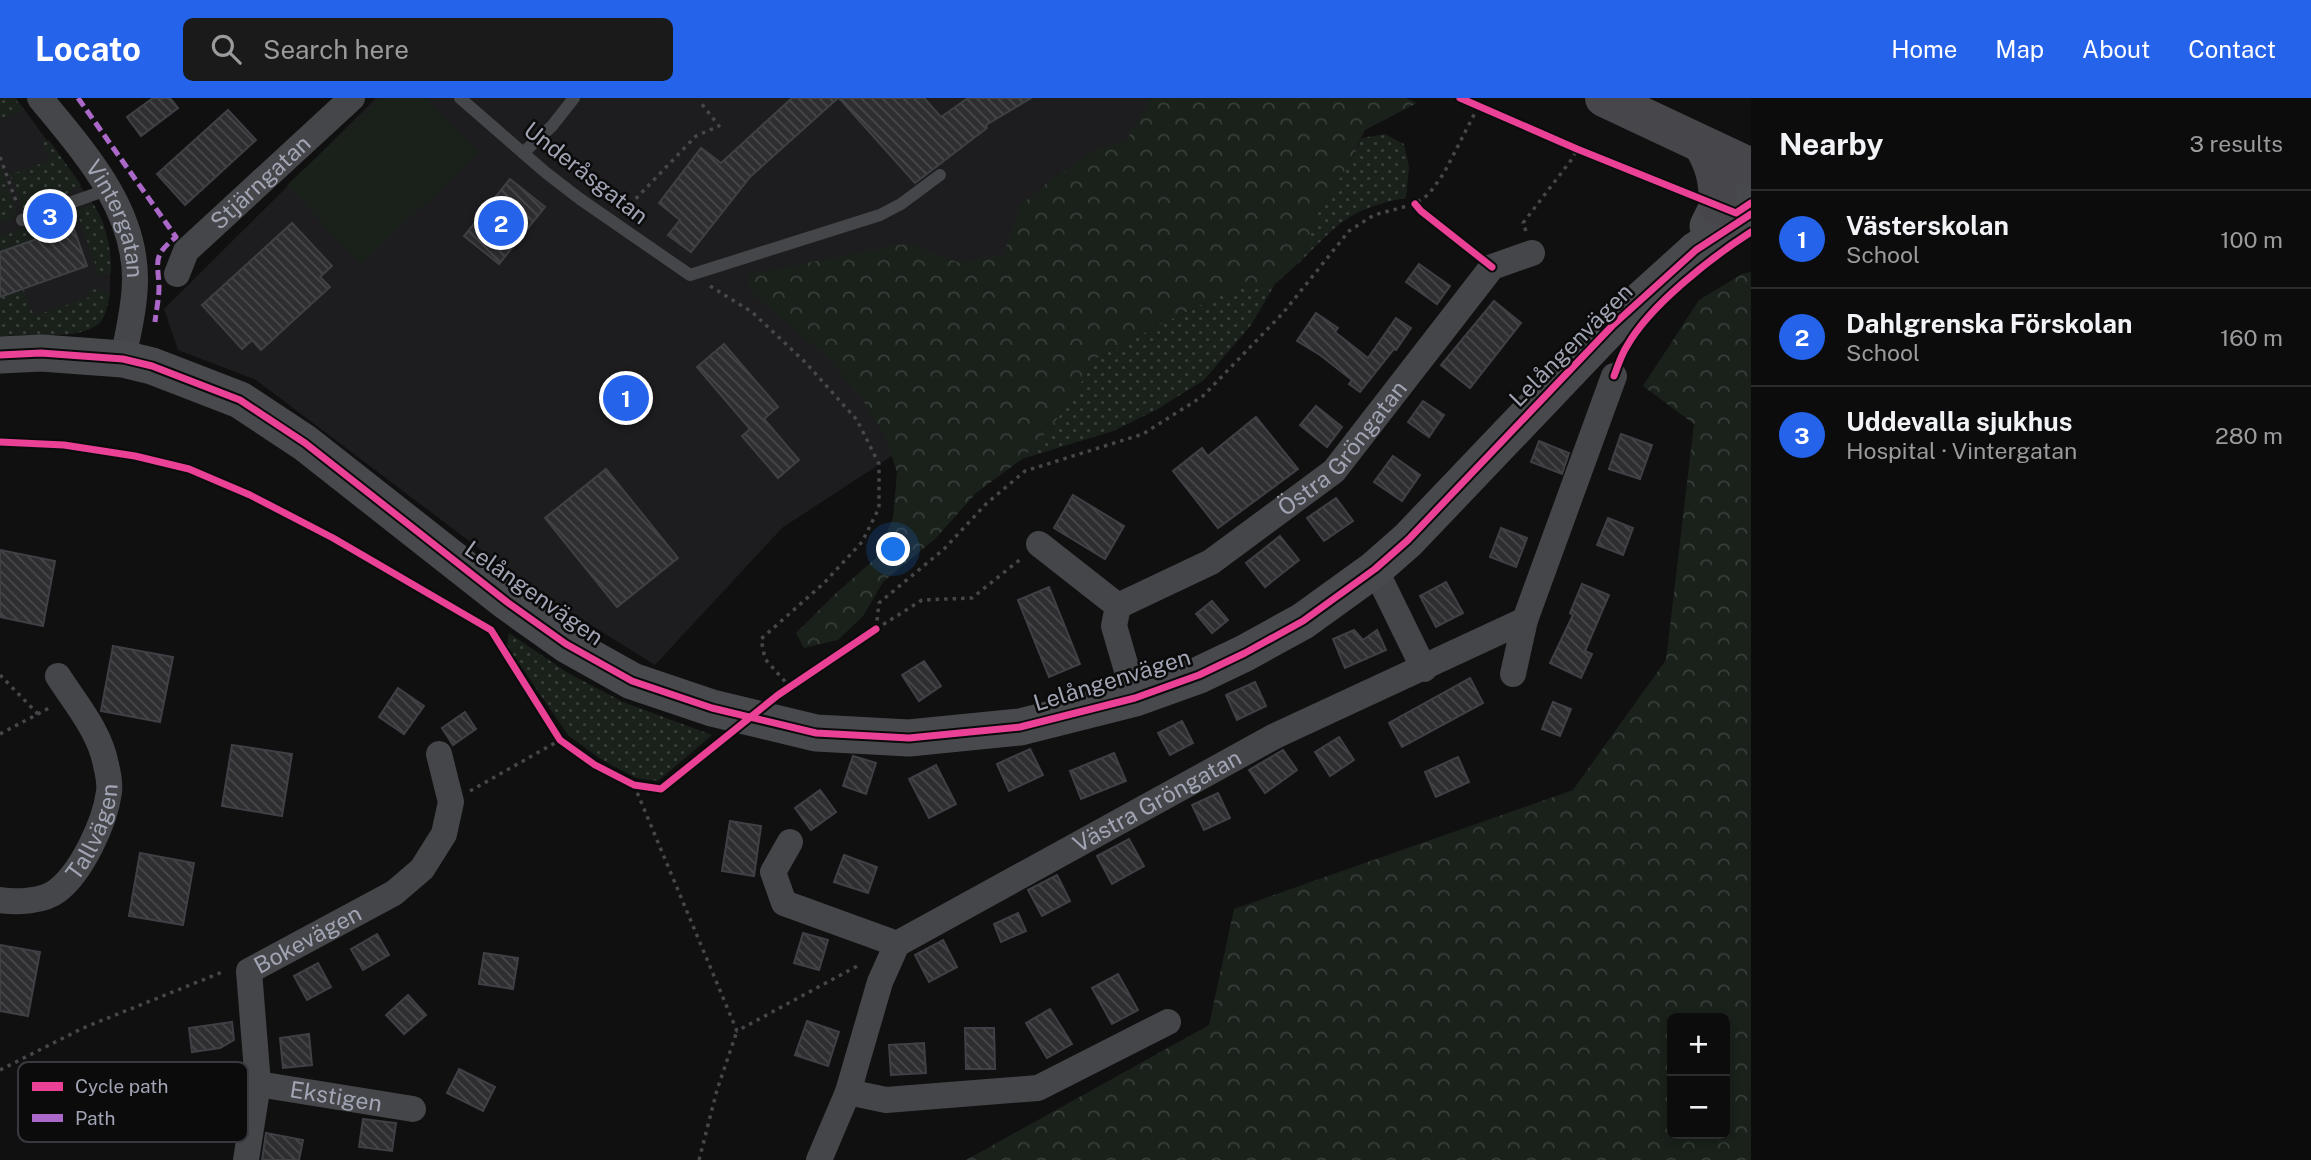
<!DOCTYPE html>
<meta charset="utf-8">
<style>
body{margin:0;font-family:"Public Sans",sans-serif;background:#1a1a1b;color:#f1f3f6}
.controls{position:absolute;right:21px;bottom:21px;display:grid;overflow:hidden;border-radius:10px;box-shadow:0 4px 10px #0003}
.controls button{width:63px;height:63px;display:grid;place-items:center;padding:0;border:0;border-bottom:2px solid #2c2c2e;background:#0c0c0d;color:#f1f3f6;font:35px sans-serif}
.you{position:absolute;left:894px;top:452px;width:24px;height:24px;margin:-18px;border:5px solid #fff;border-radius:50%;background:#1a73e8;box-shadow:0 0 0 10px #1a73e833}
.badge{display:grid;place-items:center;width:46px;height:46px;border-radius:50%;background:#2563eb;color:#fff;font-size:23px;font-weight:700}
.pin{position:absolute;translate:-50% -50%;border:4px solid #fff;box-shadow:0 2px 7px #0006}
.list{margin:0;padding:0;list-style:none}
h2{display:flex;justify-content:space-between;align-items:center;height:91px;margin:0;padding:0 28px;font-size:30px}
h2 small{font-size:23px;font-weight:400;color:#9a9b9d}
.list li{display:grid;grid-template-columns:46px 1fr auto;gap:21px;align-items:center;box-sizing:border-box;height:98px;padding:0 28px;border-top:2px solid #2c2c2e}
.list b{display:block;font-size:26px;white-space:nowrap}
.list p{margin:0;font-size:23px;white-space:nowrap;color:#9a9b9d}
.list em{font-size:23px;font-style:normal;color:#9a9b9d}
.icon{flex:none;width:38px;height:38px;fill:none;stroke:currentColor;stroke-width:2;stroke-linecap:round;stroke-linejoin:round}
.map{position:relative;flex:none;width:1751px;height:1062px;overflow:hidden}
header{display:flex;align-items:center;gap:42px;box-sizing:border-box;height:98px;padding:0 35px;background:#2563eb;color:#fff}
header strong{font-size:33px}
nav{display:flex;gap:38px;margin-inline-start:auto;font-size:24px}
.search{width:490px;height:63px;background:#1a1a1b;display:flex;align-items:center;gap:18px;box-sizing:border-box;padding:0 24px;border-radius:10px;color:#9a9b9d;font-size:26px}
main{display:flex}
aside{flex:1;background:#0c0c0d}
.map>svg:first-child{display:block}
.built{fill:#1d1d1f}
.grass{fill:url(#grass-dots)}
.forest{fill:url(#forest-crowns);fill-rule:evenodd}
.pitch{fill:#1a211b}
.building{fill:url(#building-back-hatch);stroke:#3f4045;stroke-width:2}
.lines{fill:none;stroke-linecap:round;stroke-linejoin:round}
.path{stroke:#46464b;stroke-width:3.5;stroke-dasharray:3.5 5;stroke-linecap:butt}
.lane{stroke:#454649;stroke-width:12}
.street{stroke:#454649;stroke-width:26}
.secondary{stroke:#48494d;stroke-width:37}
.highway{stroke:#47474b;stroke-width:38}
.quiet{stroke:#ac68c9;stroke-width:5;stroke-dasharray:10 5;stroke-linecap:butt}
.cycleway-casing{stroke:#0b0b0c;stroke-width:11}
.cycleway{stroke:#ea4096;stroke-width:7}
.labels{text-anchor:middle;stroke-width:5;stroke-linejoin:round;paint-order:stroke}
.street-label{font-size:23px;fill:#a0a4b3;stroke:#0b0b0c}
.key{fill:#0b0b0c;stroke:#38393e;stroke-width:2}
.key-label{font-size:19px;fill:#a0a4b3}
</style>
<header>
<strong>Locato</strong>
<div class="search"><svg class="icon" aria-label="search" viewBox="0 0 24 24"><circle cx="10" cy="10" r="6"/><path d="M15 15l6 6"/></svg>Search here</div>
<nav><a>Home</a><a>Map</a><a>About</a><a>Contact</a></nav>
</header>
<main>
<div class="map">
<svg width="1751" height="1062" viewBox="0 0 1751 1062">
<defs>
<pattern id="grass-dots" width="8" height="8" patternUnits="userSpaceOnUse" patternTransform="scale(1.75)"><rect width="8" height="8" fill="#1a211b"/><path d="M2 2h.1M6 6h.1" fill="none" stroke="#383e3a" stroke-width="1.8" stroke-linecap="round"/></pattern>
<pattern id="forest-crowns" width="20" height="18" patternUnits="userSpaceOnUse" patternTransform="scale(1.75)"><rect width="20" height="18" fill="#1a211b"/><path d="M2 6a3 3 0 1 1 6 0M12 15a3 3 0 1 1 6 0" fill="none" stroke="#383e3a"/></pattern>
<pattern id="building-back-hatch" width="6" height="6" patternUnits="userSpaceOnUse" patternTransform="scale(1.75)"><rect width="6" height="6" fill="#2e2e30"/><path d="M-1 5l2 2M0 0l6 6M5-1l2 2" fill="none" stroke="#49494c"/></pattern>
</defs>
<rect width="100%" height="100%" fill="#101011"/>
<g class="built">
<path d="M0,0h16l78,107 9,17 7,31v40l-9,27 -11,9 -14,4 -76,3z"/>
<path d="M376,0h937l-360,318 -171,112 -127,137 -125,-78 -274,-207 -78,-30 -14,-41z"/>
</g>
<g class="grass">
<path d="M0,0h14l10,12 -24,9z"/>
<path d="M1385,36l19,10 5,23 -3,31c-55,10 -66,24 -104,62l13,-43 35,-55 12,-24z"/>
<path d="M49,42l32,45 -18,11 -40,14 -13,-35 41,-15 -9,-17z"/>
<path d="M0,69l16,45 -5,7 -11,3z"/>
<path d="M94,107c13,22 17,43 17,68l-15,1 -1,-11 -19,-53z"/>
<path d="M56,119l5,13 -61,22v-15z"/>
<path d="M1275,186l-24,41 -47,55 -48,30 -43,21 -91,28 31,-34 44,-67 58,-31 81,-39z"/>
<path d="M23,190l11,28 56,-19 -2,-7 9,-1 13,4c-2,9 -3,19 -8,27 -17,23 -76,12 -102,16v-39z"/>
<path d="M509,535l59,40 55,29 89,33 -54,46 -22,-3 -37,-20 -31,-23 -61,-89z"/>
</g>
<g class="forest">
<path d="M1151,0h255l11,5 -52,27 -15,32 -35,55 -13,43 -27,24 -39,4 -81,39 -58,31 -44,67 -31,34 -46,34 -40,45 -53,44 -20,34 -25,24 -34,8 -8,-15 39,-39 41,-36 17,-40 4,-46 -12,-35 -24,-40 -35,-41 -71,-60 -7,-12 2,-10 159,-31 51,20 43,-8 17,-49 28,-24 50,-34 28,-7z"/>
<path d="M1751,174v888h-785l243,-135 25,-116 339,-119 93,-130 28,-236 -51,-38 56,-86 43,-26zM1725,920v116h-53v-116z"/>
</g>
<path class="pitch" d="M380,0h46l53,56 -119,110 -73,-79z"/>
<g class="building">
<path d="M153,0h17l8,10 -37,28 -14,-19z"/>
<path d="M792,0h46l-88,79 -59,75 -23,-17 12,-15 -21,-17 42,-55 20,15z"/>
<path d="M839,0h85l17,19 27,-19h63l-45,27 1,3 -72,55z"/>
<path d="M228,12l28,30 -71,65 -28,-31z"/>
<path d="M510,81l35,28 -46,57 -35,-28z"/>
<path d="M292,125l40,43 -12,11 10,10 -69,63 -9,-10 -10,9 -40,-44z"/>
<path d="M73,128l14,40 -87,31v-45z"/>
<path d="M1419,166l31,22 -13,18 -31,-22z"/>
<path d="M1494,203l27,22 -51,65 -29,-23z"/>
<path d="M1316,215l22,15 -3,4 33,26 28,-40 15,10 -15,22 -2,-1 -34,43 -11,-8 3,-4 -32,-25 -23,-14z"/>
<path d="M724,246l54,63 -14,12 35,41 -21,18 -36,-42 8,-7 -53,-62z"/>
<path d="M1423,303l21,14 -15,22 -21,-15z"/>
<path d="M1316,308l26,21 -15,20 -27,-22z"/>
<path d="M1256,319l42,52 -80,59 -45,-57 29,-23 6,8z"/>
<path d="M1621,336l31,11 -12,34 -31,-10z"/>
<path d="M1539,343l30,12 -7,21 -31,-12z"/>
<path d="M1393,358l27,19 -18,26 -28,-19z"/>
<path d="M606,371l72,89 -61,49 -72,-89z"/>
<path d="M1073,397l51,31 -19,33 -51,-31z"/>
<path d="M1336,400l17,23 -29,20 -17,-23z"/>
<path d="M1608,420l25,10 -10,27 -26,-10z"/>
<path d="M1501,430l26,10 -11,29 -26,-10z"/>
<path d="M1280,438l19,24 -34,27 -19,-24z"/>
<path d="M0,452l55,11 -12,65 -43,-9z"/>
<path d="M1446,484l17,31 -27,14 -16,-31z"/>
<path d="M1582,486l27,11 -24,56 7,3 -11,24 -31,-15 23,-48 -3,-2z"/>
<path d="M1049,489l31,77 -31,13 -31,-77z"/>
<path d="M1212,503l16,19 -16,13 -16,-19z"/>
<path d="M1354,532l9,10 14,-10 9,20 -41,18 -12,-29z"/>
<path d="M113,548l60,11 -13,65 -59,-11z"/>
<path d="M924,563l17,25 -22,15 -17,-26z"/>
<path d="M1470,580l13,25 -81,44 -13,-24z"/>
<path d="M1255,584l11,24 -29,14 -11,-25z"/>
<path d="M398,590l26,18 -20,28 -25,-17z"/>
<path d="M1553,604l18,7 -11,27 -18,-7z"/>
<path d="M465,614l11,17 -23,16 -11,-17z"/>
<path d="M1182,623l11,22 -23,12 -12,-22z"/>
<path d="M1339,639l15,23 -24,16 -15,-24z"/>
<path d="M232,647l60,9 -10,62 -60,-10z"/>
<path d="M1030,651l13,26 -34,16 -12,-27z"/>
<path d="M1283,652l14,20 -32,23 -16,-23z"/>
<path d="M1114,655l12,28 -45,18 -11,-28z"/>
<path d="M853,658l23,7 -10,31 -23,-8z"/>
<path d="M1458,659l11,25 -33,15 -11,-25z"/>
<path d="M936,667l20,39 -27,14 -20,-39z"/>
<path d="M820,692l16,22 -25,18 -16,-22z"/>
<path d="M1218,695l12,25 -26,12 -12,-25z"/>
<path d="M730,723l31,5 -7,50 -32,-5z"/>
<path d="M1129,741l15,27 -32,18 -15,-28z"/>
<path d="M140,755l54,10 -11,62 -54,-9z"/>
<path d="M844,757l33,12 -9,26 -34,-11z"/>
<path d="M1057,777l13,26 -28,15 -14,-26z"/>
<path d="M1018,815l8,18 -25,11 -7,-18z"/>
<path d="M803,835l25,7 -9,30 -25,-7z"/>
<path d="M377,836l12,21 -26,15 -12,-21z"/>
<path d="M943,842l14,27 -28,15 -14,-27z"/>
<path d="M0,847l40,7 -12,64 -28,-5z"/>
<path d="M484,855l34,5 -5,31 -34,-5z"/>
<path d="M318,865l13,24 -24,13 -13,-24z"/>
<path d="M1118,876l20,36 -26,14 -20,-36z"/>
<path d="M408,897l18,20 -22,19 -18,-19z"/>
<path d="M1050,911l22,35 -25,14 -21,-35z"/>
<path d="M807,923l32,11 -11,34 -33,-11z"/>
<path d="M232,924l2,18 -14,8 -28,4 -3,-24z"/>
<path d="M965,930h29l1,41h-29z"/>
<path d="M309,936l3,31 -29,3 -3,-30z"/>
<path d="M924,945l2,30 -35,2 -2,-30z"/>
<path d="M459,971l36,18 -12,24 -36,-18z"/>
<path d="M363,1021l33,4 -4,28 -33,-4z"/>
<path d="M266,1035l37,7 -4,20h-37z"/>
</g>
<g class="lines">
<g class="path">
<path d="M0,59l17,47"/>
<path d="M624,113l72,-75 23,-10 -18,-23"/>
<path d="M1526,133l-3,-8 49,-64 5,-10"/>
<path d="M710,188l42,26 54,51 51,57 22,44v44l-17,34 -38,41 -63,56 4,20 25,28"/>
<path d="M876,531l3,-26 65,-54 42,-45 39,-33 118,-37 60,-38 80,-83 66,-82 25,-16 41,-11 14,-10 15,-21 34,-66"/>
<path d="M876,531l46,-29 50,-2 50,-40"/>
<path d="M0,577l38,39"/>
<path d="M0,636l51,-27"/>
<path d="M634,687l103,246 124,-67"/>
<path d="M470,693l90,-51"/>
<path d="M0,972l83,-42 142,-57"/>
<path d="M699,1062l18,-70 20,-59"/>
</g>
<g class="lane">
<path d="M460,0l85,74 35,27 110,76 190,-60 21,-11 39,-29"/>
<path d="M523,55l29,-27 22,-28"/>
<path d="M22,122l87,-31"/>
</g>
<g class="street">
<path id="s1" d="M40,0c43,53 95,109 95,181 0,27 -7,54 -12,80"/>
<path id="s2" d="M177,176l9,-23 166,-153"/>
<path d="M1039,446l79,62 -4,20 21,72"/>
<path d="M1375,471l49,100"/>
<path id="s3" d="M1118,508l93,-44 123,-91 158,-204 40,-14"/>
<path d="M1513,576l12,-54 89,-244"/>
<path d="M790,744l-17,30 11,31 113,41"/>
<path id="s4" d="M0,802c17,3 44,1 57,-9 25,-19 48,-69 52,-99 1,-8 -1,-19 -3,-27 -6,-33 -30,-61 -48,-89"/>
<path id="s5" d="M258,986l155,25"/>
<path d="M848,994l38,8 152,-12 130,-66"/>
<path id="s6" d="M246,1062l12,-76 -9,-113 145,-78 28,-24 22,-35 7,-32 -12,-48"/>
<path id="s7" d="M819,1062l29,-68 32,-110 17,-38 378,-208 250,-116"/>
</g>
<g class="secondary">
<path d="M1708,128l10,-20 33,-22"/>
<path d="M0,257l41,-2 82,6 29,7 88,34 65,43 202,159 59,42 66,37 80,27 104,25 93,5 111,-11 115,-29 64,-23 46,-22 58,-32 72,-52 33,-29 204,-214 84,-76 55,-36"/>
</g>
<g class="highway">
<path d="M1604,0l147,69"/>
<path d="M1703,48c12,20 15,36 15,60"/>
</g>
<path class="quiet" d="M78,0l98,139c-24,19 -18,24 -17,50 0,12 -3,24 -4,35"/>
<defs>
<g id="cycleway">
<path d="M1460,0l117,51 159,64 15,-10"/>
<path d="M1415,106l6,7 71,56"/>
<path d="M0,257l41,-2 82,6 29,7 88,34 65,43 202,159 59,42 66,37 80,27 104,25 93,5 111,-11 115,-29 64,-23 46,-22 58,-32 72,-52 33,-29 204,-214 84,-76 55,-36"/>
<path d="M1614,278c4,-10 7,-21 13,-30 23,-41 85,-89 124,-114"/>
<path d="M0,344l64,3 71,11 54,13 61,26 83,43 158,92 69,110 35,25 39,20 27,4 117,-94 98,-66"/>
</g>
</defs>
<use href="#cycleway" class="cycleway-casing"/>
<use href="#cycleway" class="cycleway"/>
</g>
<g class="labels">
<g class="street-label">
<text transform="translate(586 75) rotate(38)" y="8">Underåsgatan</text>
<text dy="8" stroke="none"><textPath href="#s2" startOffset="126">Stjärngatan</textPath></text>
<text dy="8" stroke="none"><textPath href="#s1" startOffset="145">Vintergatan</textPath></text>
<text transform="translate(1571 247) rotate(-45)" y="8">Lelångenvägen</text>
<text dy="8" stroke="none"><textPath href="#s3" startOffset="278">Östra Gröngatan</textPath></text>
<text transform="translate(534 495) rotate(35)" y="8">Lelångenvägen</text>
<text transform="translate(1112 582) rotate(-17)" y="8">Lelångenvägen</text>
<text dy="8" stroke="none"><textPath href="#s7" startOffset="527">Västra Gröngatan</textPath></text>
<text dy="8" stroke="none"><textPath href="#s4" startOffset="130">Tallvägen</textPath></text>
<text dy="8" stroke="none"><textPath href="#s6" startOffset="257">Bokevägen</textPath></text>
<text dy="8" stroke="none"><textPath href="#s5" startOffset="79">Ekstigen</textPath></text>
</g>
</g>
<rect x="18" y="964" width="230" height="80" rx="10" class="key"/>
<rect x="32" y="984" width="31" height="9" fill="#ea4096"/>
<rect x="32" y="1016" width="31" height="8" fill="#ac68c9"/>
<g class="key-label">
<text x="75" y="995">Cycle path</text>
<text x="75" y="1027">Path</text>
</g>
</svg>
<div class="controls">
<button>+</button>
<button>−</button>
</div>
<div class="you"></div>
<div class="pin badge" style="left:626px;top:300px">1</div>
<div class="pin badge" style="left:501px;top:125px">2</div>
<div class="pin badge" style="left:50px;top:118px">3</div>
</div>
<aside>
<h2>Nearby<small>3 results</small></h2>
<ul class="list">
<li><span class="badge">1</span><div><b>Västerskolan</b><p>School</p></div><em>100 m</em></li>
<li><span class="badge">2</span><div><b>Dahlgrenska Förskolan</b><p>School</p></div><em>160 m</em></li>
<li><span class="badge">3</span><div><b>Uddevalla sjukhus</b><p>Hospital · Vintergatan</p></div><em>280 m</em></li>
</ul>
</aside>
</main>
